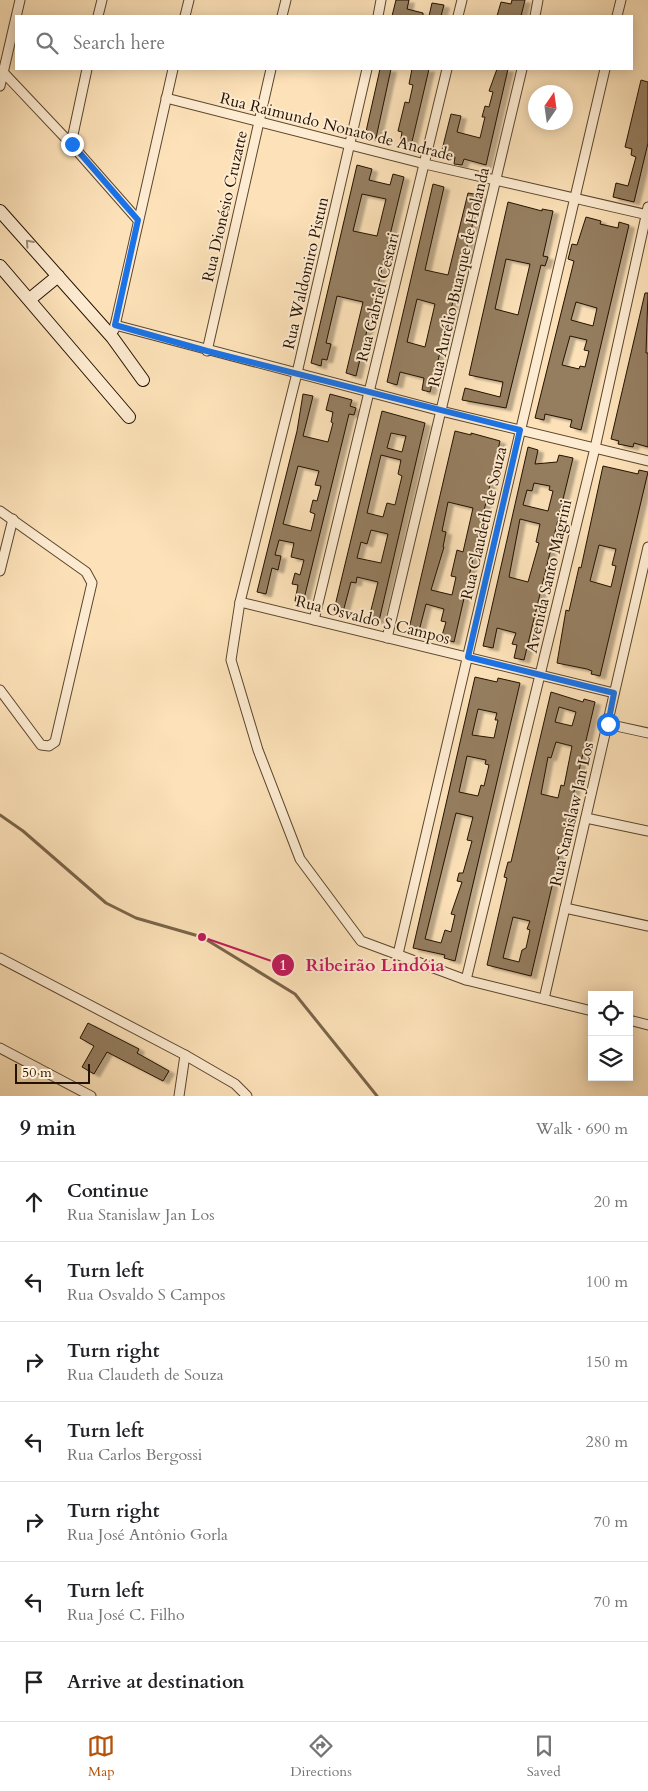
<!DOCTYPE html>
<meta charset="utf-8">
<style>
body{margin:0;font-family:Cardo,serif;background:#f6f6f6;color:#202124}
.controls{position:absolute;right:15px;bottom:15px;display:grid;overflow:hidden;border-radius:0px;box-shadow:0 2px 12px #0003}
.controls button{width:45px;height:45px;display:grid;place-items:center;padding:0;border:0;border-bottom:1px solid #e0e0e0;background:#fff;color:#202124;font:25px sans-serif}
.compass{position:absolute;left:528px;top:85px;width:45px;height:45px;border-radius:50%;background:#fff;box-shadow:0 2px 12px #0003;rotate:13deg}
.scale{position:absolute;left:15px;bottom:12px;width:75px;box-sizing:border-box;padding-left:5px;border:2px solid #241200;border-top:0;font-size:14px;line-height:18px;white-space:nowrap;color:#241200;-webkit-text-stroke:4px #feecd2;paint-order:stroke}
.stop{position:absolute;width:15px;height:15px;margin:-11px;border:4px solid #1a73e8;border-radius:50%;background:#fff}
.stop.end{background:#1a73e8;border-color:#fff;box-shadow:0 1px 5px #0008}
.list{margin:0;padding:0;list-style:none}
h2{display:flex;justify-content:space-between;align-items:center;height:65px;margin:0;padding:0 20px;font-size:21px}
h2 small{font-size:16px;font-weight:400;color:#757577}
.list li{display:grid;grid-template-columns:32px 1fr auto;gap:15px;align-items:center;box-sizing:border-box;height:80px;padding:0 20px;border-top:1px solid #e0e0e0}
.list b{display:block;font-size:19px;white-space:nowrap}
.list p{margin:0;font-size:16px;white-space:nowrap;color:#757577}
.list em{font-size:16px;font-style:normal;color:#757577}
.icon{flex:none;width:28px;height:28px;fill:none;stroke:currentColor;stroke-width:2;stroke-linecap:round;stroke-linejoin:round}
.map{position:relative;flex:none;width:648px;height:1096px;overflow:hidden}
.search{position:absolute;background:#fff;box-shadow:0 2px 12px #0003;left:15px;right:15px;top:15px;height:55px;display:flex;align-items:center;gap:12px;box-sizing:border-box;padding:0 18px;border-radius:0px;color:#757577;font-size:19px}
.sheet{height:625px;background:#fff}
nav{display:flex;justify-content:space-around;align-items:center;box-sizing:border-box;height:70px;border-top:1px solid #e0e0e0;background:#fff;font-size:14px;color:#757577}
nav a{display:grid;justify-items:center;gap:2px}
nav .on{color:#b45309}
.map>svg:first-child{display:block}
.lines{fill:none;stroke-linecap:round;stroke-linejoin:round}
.stream{stroke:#7a6449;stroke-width:3}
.building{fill:#957e60;stroke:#241200;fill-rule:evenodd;filter:url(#shadow)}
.street-casing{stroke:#5a462e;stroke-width:11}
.secondary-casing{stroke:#241200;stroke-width:14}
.street{stroke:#feecd2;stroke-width:9}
.secondary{stroke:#feecd2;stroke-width:12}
.oneway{stroke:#9c8a74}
.route{stroke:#1a73e8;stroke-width:6}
.labels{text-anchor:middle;stroke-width:4;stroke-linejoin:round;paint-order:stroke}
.street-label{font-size:16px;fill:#241200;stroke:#feecd2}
.leader{fill:none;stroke:#c2185b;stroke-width:2}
.callout-dot{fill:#c2185b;stroke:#feecd2;stroke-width:2}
.mark-label{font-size:15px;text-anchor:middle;font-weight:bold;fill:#fff}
.callout-label{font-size:18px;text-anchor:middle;font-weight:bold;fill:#c2185b;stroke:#feecd2;stroke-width:4;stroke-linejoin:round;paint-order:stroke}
</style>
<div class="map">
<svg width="648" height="1096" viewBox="0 0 648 1096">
<defs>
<filter id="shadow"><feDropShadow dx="5.5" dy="3" stdDeviation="1" flood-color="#0004"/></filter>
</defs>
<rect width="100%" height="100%" fill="#fde2b9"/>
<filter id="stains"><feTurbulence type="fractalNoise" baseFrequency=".004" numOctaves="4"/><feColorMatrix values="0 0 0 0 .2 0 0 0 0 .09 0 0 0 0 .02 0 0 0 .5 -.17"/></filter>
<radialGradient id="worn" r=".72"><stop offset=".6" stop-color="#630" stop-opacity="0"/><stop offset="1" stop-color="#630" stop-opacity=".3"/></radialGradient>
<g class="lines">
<path class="stream" d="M0,815l23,16 83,72 30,15 66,19 93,57 82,102"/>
</g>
<g class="building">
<path d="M396,0h13l-2,9 16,4v3h-31z"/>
<path d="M512,0h13l-4,16h-24l4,-14 10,2z"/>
<path d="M432,3l12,2 -3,11h-12z"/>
<path d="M380,69h11l-15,69 -11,-2z"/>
<path d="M412,69h17l-18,77 -11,-2 2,-12 -4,-1 7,-29 4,1 4,-18 -4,-1z"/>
<path d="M497,69h11l-22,96 -22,-6 -2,6 -8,-1 1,-7 -14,-3 10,-40 10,2 -4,16 23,6 5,-21h-3l3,-11 4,1 4,-15 -4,-1z"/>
<path d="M641,80l7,2v61l-14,59 -21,-5 3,-14 12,3 8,-29 -5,-2 1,-6 -7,-2z"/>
<path d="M357,165l15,4 -3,11 21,5 3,-11 11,3 -48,199 -10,-3 17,-71 -26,-6 -11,47 5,1 -4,16 -5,-1 -1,7 -10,-3zM362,194l24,5 -9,37 -24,-5z"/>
<path d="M433,184l11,3 -19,83 23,5 20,-82 12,2 -50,197 -8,-2 2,-12 -24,-6 -3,13 -10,-3zM417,299l18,5 -10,43 -18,-5z"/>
<path d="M508,202l34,9v-2l11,2 -10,45 5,1 -3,9 -4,-1 -35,143 -44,-8 3,-12 35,9 3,-15 -34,-7zM506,259l24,5 -12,51 -23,-6z"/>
<path d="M586,217l15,4 -1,3 18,4 1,-6 10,3 -48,205 -11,-3 2,-7 -27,-6 -1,6 -9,-2 39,-157 -6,-2 4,-15 5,1zM576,302l21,6 -4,18 -22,-6zM570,336l17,4 -3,10 5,1 -4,16 -5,-1 -1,3 -17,-4z"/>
<path d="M645,293h3l-2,60h2v94l-14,-4 -1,4 -15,-3 1,-3 -8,-2z"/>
<path d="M303,394l10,2 -10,40 25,6 5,-19 -2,-1 2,-10 -7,-2 4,-16 22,6 -2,6 6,2 -2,7 -5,-1 -46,189 -8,-2 3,-16 -6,-1 3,-11 5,2 4,-15 -13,-3 3,-14 -15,-3 -4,15 6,1 -3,14 -6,-2 -6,26 -9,-2 40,-161zM298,466l21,5 -4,14 6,1 -4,15 -4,-1 -3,12 5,2 -4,17 -28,-7z"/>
<path d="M382,411l43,12 -46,198 -10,-3 9,-36 -21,-5 -1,6 -5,-1 -8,30 -9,-2zM391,433l15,3 -4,16 -15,-4zM381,455l20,5 -3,14 4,2 -7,29 -8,-2 -4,14 -16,-4zM371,530l17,4 -7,29 -24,-5 4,-16 6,2z"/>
<path d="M455,431l16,4v-2l29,8 -46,201 -13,-3 5,-17 -5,-1 3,-12 -18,-5 -7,27 -10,-2zM448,502l25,6 -10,44 -6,-2 -6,26 5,1 -4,18 -21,-5 13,-43h-1l3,-15 -4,-1z"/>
<path d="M528,447l10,3 -3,14 22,-2 2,-7 14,3 -49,202 -10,-2 3,-13 -5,-1 4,-11 -19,-5 -4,20 -10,-2zM534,483l16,3 -1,4 4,1 -5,20 -25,-6 4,-15 5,1zM520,519l20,5 -4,18 3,1 -11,39 -19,-5z"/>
<path d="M603,466l35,8 1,-4 9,2 -48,204 -9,-2 1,-3 -5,-2 -30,-6 9,-53 3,1 10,-44 2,1zM599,545l17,4 -4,16 4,1 -5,21 -21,-6z"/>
<path d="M475,677l22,5 1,-4 22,5 -65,278 -11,-3 1,-3 -32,-7zM478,709l19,4 -2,7h3l-4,18 -22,-3zM467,756l19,4 -1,4 4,1 -5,21 -3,-1 -3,11 -19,-4zM456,813l17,4 -6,23 5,1 -9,32h-4l-2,8 5,1 -11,32 4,1 -4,17 -6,-2 -4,13 -16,-4z"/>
<path d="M551,692l32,10 1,-3 11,3 -64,274 -44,-11 20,-87 -3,-1 4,-15h3zM559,707l17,5 -4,14 -17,-4zM556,742l16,4 -8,40 -3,-1 -3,13 -17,-4 7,-37 3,1zM513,917l17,4 -3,8 3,1 -4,18 -4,2 -3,12 -16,-4z"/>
<path d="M88,1023l51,26 -2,4 32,18 -6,10 -56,-29 -13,22 -12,-7 12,-21 -14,-8z"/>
</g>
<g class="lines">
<defs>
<g id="street">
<path d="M98,16l4,-16"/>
<path d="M185,16l4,-16"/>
<path d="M282,16l4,-16"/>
<path d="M378,16l3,-16"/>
<path d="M458,16l4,-16"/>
<path d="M535,16l3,-16"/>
<path d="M617,16l4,-16"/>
<path d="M367,69l-70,304 -57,229 -9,58 27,90 42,109 61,82 105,39 126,31"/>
<path d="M3,72l68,72 67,76"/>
<path d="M0,86l20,-86"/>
<path d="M166,98l259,66 223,51"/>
<path d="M71,144l16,-75"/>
<path d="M115,325l326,86 207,50"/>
<path d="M114,330l59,-261"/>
<path d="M207,351l64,-282"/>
<path d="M0,511l86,61 6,11 -37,159 -6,4 -8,-1 -41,-55"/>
<path d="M0,571l13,-52"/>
<path d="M240,602l374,91"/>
<path d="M314,620l133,-551"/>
<path d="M387,638l135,-569"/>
<path d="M607,724l41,9"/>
<path d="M586,818l62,13"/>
<path d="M565,908l83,18"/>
<path d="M398,954l207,-885"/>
<path d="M0,958l185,97 50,29 12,12"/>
<path d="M466,980l129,-532 53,-241"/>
<path d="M544,999l104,-452"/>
<path d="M629,1020l19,5"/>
<path d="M0,1048l91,48"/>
<path d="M179,1096l6,-41"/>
</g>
<g id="secondary">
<path d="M0,211l112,126 31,43"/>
<path d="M0,266l129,151"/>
<path d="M30,299l28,-23"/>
</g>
</defs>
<use href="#street" class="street-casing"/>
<use href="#secondary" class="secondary-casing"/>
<use href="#street" class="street"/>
<use href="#secondary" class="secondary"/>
</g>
<defs><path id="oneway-chevron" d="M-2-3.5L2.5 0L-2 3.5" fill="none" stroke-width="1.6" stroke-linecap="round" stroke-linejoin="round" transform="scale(1.25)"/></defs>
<use class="oneway" href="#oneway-chevron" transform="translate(29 243) rotate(-132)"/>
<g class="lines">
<path class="route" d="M72,144l66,76 -23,105 92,26 313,79 -52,227 146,36 -6,31"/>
</g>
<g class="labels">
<g class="street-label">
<text transform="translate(337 126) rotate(14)" y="6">Rua Raimundo Nonato de Andrade</text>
<text transform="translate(224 206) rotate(-77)" y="6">Rua Dionésio Cruzatte</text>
<text transform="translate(305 273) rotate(-77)" y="6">Rua Waldomiro Pistun</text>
<text transform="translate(458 277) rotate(-77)" y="6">Rua Aurélio Buarque de Holanda</text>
<text transform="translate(377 297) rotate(-76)" y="6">Rua Gabriel Cestari</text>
<text transform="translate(483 523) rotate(-77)" y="6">Rua Claudeth de Souza</text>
<text transform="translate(548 576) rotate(-77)" y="6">Avenida Santo Magrini</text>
<text transform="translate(373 619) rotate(14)" y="6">Rua Osvaldo S Campos</text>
<text transform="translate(571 814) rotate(-77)" y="6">Rua Stanislaw Jan Los</text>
</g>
</g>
<path class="leader" d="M202 937L283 965"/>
<g class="callout-dot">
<circle cx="202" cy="937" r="5"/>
<circle cx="283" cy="965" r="12"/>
</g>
<g class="mark-label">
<text x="283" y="970">1</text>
</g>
<g class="callout-label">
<text x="375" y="971">Ribeirão Lindóia</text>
</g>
<rect width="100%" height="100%" filter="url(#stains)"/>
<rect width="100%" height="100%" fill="url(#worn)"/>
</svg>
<div class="controls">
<button><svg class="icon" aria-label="locate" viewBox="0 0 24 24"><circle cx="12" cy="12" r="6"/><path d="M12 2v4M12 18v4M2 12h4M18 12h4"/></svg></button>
<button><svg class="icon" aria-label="layers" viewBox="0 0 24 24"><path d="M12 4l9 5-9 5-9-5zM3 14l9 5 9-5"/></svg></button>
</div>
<svg class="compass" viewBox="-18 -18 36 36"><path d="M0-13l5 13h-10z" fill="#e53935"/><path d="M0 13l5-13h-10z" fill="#757577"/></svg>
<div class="scale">50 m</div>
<div class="stop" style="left:608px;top:724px"></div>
<div class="stop end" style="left:72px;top:144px"></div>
<div class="search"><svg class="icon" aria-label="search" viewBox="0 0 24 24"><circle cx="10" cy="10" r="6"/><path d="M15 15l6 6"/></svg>Search here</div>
</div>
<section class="sheet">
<h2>9 min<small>Walk · 690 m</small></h2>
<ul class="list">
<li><svg class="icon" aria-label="ahead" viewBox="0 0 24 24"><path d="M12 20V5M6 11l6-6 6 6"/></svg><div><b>Continue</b><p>Rua Stanislaw Jan Los</p></div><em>20 m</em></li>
<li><svg class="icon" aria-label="left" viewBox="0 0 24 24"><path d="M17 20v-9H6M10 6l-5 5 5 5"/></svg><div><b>Turn left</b><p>Rua Osvaldo S Campos</p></div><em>100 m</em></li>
<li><svg class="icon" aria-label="right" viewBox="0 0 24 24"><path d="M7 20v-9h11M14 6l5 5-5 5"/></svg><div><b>Turn right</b><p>Rua Claudeth de Souza</p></div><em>150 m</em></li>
<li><svg class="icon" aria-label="left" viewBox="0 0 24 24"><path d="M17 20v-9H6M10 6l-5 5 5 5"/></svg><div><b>Turn left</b><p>Rua Carlos Bergossi</p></div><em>280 m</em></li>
<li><svg class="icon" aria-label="right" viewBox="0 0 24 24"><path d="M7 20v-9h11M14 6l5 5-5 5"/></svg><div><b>Turn right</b><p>Rua José Antônio Gorla</p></div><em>70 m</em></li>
<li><svg class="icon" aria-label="left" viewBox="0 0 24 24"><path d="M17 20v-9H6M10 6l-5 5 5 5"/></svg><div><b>Turn left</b><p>Rua José C. Filho</p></div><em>70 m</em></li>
<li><svg class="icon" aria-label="arrive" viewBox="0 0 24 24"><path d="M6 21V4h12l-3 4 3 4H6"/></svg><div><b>Arrive at destination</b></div></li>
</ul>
</section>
<nav>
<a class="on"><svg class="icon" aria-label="map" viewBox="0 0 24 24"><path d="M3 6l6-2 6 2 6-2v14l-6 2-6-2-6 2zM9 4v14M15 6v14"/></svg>Map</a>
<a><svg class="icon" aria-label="directions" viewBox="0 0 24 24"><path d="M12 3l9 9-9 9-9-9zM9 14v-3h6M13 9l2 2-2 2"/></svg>Directions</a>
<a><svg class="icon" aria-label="saved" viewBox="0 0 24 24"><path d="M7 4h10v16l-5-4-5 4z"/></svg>Saved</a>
</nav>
